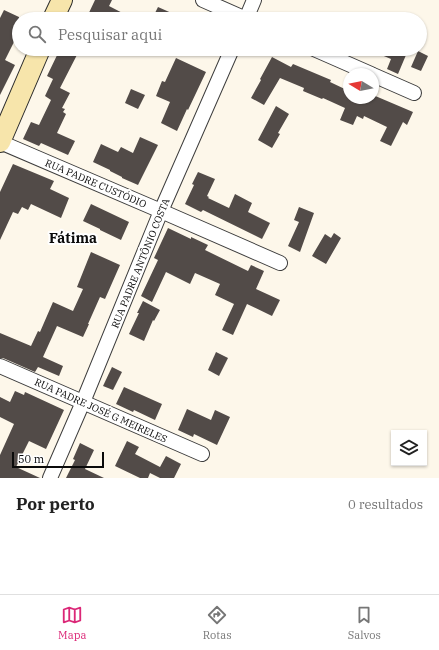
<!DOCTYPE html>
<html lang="pt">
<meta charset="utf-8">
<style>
body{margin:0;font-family:"IBM Plex Serif",serif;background:#f2f2f2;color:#222}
.controls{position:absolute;right:12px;bottom:12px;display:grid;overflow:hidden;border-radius:0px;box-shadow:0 1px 3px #0004}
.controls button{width:36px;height:36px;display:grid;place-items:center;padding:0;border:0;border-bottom:1px solid #e0e0e0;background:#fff;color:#222;font:20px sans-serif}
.compass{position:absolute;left:343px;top:68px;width:36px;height:36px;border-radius:50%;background:#fff;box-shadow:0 1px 3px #0004;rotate:280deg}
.scale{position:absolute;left:12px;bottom:10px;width:92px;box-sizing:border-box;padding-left:4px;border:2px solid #0a0a0a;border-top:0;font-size:11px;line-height:14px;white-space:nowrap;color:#0a0a0a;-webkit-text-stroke:3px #fff;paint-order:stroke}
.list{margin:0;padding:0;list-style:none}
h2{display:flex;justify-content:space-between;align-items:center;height:52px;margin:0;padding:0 16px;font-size:17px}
h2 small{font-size:13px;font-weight:400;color:#767676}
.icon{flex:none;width:22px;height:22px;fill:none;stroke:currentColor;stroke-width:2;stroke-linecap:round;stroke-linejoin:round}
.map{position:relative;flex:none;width:439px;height:478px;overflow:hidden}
.search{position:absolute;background:#fff;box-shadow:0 1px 3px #0004;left:12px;right:12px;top:12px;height:44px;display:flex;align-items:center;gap:10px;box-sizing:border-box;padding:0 14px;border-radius:22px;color:#767676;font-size:15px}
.sheet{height:116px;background:#fff}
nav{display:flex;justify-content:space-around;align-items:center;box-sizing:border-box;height:56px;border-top:1px solid #e0e0e0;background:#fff;font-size:11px;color:#767676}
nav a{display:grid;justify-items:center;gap:2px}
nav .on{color:#db2777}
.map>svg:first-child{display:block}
.building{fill:#524b48}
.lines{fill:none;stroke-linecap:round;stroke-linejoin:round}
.street-casing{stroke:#3d3d3d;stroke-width:16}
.secondary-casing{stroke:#2c2c2c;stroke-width:22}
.street{stroke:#fff;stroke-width:14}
.secondary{stroke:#f7e5ab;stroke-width:20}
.labels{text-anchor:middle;stroke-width:4;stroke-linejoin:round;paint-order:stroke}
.street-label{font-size:10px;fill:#0a0a0a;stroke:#fff}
.district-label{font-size:14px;font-weight:bold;fill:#0a0a0a;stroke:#fff}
</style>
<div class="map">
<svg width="439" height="478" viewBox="0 0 439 478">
<rect width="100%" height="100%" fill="#fdf7ea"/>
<g class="building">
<path d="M95,0h17l-3,6 25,13h-48z"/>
<path d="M158,7l27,12h-33z"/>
<path d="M4,10l15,7v18l-3,6 -1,-1 -10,20 10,5 -15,30v-77z"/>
<path d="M60,49h20l-20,39 10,5 -8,15 3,1 -2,3 3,2 -9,19 18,8 -7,14 -27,-12 -2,3 -16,-7 8,-17 8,3 12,-25 -6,-4 8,-17 -6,-3z"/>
<path d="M367,49h25l14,6 -8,19 -11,-5 4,-10z"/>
<path d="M418,51l10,5 -7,15 -10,-4z"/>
<path d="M272,57l19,10 2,-3 38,16 -1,2 19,9v8l24,-1v-3l40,17 -6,13 -4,-3 -12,24 -11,-5 7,-14 -23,-11 -1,3 -6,-3 -4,9 -13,-5 5,-12 -22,-10 -1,1 -19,-8 1,-3 -24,-10 -16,27 -13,-7 10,-18 -1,-1z"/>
<path d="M176,58l30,14 -18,38 -1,-1 -10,22 -16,-8 9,-21 -14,-6 6,-15 3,1z"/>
<path d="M131,89l14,6 -7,14 -13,-6z"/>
<path d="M276,106l13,8 -11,19 2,1 -8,14 -14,-8z"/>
<path d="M140,137l18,8 -20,40 -16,-7v-1l-12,-6v-1l-17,-8 8,-18 17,8 3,-5 12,6z"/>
<path d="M13,164l41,17 -4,8 19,9 -8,20 -30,-14 -3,6 -6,-3 -4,7 -5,-2 -13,28v-48z"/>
<path d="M198,172l17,7 -8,17 2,1 -1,1 21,10 6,-14 17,9 -4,9 22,11 -8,16 -59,-29 -2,2 -16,-8 9,-19 -2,-1z"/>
<path d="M91,204l38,18 -8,18 -21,-10v-1l-17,-8z"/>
<path d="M299,207l15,6 -14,39 -12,-6 11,-24 -5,-2z"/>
<path d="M168,228l23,11v-2l17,8 -3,5 43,21 3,-6 13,6 -8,18 24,11 -8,16 -25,-12 -14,31 -11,-5 12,-26 -19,-9 5,-11 -25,-11 -5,11 -24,-12 -14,30 -11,-6 17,-36 -4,-2z"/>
<path d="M334,233l7,5 -15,26 -14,-8 13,-22 6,4z"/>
<path d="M91,252l29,13 -15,34 -5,-2 -12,27h1l-6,13 -26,-11 -14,31 20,9 -4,10 -21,-9 -3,5 -32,-14h-3v-25l31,13 7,-15 2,1 13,-30 20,9 10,-22 -6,-2z"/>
<path d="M143,301l17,9 -6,11 -1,-1 -9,21 -15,-7 10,-21h-2z"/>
<path d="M216,352l12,6 -9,18 -11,-6z"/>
<path d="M112,367l10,5 -9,18 -10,-4z"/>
<path d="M124,387l38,17 -7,16 -21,-10 -1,2 -17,-8z"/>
<path d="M15,391l9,4 1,-3 39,18 -18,39 -17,-8 -13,26 24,11h-40v-23l14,-31 -14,-7v-20l10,5z"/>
<path d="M187,409l24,11 4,-10 15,7 -13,28 -23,-11 -1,3 -15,-7z"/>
<path d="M127,441l12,6 -4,7 25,13 6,-11 15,8 -7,14h-14l-10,-5 -2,5h-8l-25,-12z"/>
<path d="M80,443l14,7 -9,19 19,9h-38l9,-18 -2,-1z"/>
</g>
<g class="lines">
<defs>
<g id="street">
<path d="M203,0l43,19"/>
<path d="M246,19l8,-19"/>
<path d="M314,49l57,25"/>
<path d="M373,75l41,18"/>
<path d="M0,142l161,69 119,52"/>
<path d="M0,366l202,88"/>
<path d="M50,478l33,-76 78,-191 71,-162"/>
</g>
<g id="secondary">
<path d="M53,19l9,-19"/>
<path d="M0,142l40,-93"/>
</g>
</defs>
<use href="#street" class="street-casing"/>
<use href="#secondary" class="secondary-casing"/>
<use href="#street" class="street"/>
<use href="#secondary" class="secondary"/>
</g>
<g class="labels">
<g class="street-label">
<text transform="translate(96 183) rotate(23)" y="4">RUA PADRE CUSTÓDIO</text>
<text transform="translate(140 263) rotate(-68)" y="4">RUA PADRE ANTÔNIO COSTA</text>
<text transform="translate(101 410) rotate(24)" y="4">RUA PADRE JOSÉ G MEIRELES</text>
</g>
<g class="district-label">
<text x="73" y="243">Fátima</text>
</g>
</g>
</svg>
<div class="controls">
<button><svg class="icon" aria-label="layers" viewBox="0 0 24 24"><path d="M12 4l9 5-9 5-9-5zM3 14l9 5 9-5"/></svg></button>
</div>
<svg class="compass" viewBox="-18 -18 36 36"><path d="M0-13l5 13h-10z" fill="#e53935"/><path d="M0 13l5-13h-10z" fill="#767676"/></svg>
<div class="scale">50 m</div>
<div class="search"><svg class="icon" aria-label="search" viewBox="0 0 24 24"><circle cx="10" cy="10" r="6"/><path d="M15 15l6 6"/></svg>Pesquisar aqui</div>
</div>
<section class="sheet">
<h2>Por perto<small>0 resultados</small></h2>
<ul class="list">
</ul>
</section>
<nav>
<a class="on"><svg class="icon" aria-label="map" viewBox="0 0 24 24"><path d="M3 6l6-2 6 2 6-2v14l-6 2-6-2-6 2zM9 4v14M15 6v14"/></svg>Mapa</a>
<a><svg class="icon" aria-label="directions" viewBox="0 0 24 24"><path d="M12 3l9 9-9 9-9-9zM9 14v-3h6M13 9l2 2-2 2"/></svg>Rotas</a>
<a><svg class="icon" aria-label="saved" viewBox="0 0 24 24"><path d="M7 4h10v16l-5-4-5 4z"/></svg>Salvos</a>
</nav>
